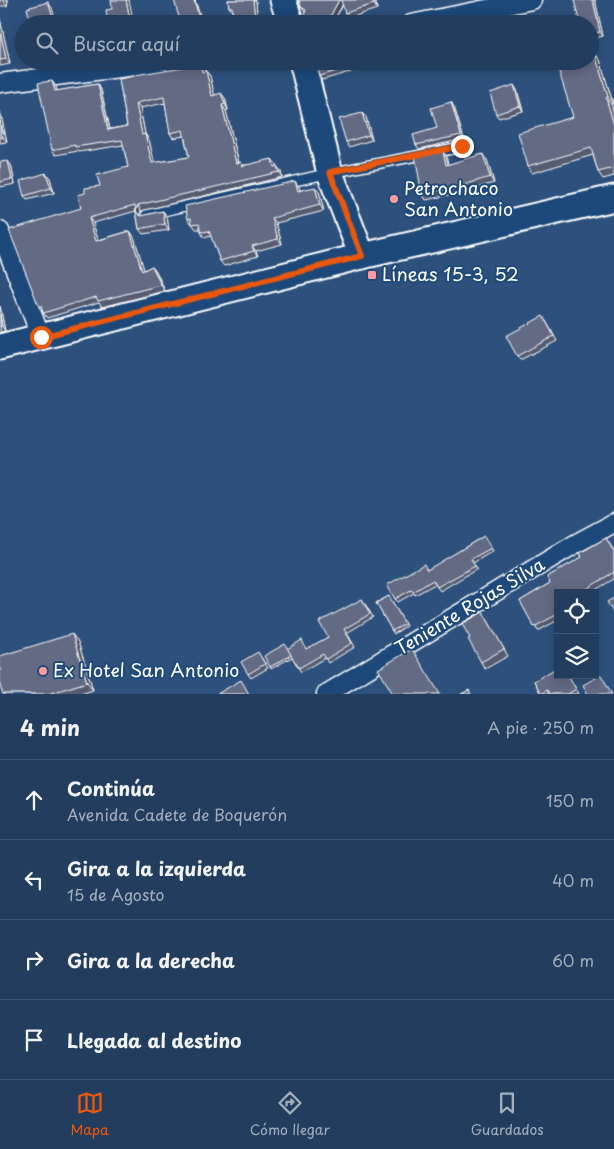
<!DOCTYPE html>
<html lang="es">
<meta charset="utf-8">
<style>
body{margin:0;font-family:"Playpen Sans",sans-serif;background:#2a4463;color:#f1f3f6}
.controls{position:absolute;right:15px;bottom:15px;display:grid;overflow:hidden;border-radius:0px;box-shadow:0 2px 12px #0003}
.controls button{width:45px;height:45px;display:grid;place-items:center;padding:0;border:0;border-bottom:1px solid #3f5672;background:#223d5d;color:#f1f3f6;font:25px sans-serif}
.stop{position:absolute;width:15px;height:15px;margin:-11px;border:4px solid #ea580c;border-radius:50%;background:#fff}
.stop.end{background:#ea580c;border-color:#fff;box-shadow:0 1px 5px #0008}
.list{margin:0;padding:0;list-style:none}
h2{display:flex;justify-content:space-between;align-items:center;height:65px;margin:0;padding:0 20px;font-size:21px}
h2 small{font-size:16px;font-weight:400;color:#a2aebc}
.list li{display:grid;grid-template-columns:32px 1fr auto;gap:15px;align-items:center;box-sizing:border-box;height:80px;padding:0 20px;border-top:1px solid #3f5672}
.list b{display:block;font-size:19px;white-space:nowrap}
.list p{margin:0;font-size:16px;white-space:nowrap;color:#a2aebc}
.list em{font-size:16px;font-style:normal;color:#a2aebc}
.icon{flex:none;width:28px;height:28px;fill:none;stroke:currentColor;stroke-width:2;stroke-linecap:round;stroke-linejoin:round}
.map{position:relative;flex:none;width:614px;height:694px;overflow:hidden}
.search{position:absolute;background:#223d5d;box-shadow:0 2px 12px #0003;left:15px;right:15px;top:15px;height:55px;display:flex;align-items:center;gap:12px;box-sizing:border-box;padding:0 18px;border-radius:28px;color:#a2aebc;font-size:19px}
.sheet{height:385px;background:#223d5d}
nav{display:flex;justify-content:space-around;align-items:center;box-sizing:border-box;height:70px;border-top:1px solid #3f5672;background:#223d5d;font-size:14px;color:#a2aebc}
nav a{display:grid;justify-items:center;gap:2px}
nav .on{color:#ea580c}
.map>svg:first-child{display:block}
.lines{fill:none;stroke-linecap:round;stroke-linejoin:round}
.lane-casing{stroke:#fff;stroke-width:12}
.street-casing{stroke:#fff;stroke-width:21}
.secondary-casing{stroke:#fff;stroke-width:29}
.lane{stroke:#1f4a7a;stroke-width:9}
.street{stroke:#1f4a7a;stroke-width:18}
.secondary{stroke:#1f4a7a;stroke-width:25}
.wall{fill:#555c72;stroke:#fff;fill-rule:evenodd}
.shaded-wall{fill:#454b5c;stroke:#fff}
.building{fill:#636b84;stroke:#fff;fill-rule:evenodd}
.route{stroke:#ea580c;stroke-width:6}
.poi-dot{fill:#ff9aa2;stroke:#1f4a7a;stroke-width:2}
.labels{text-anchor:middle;stroke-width:4;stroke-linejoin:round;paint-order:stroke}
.poi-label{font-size:18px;fill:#fff;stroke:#1f4a7a;text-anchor:start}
.street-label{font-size:18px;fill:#fff;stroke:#1f4a7a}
</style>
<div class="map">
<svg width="614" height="694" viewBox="0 0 614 694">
<rect width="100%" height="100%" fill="#2d517c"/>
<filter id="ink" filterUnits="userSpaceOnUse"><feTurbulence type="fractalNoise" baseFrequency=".02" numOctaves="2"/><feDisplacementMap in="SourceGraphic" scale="10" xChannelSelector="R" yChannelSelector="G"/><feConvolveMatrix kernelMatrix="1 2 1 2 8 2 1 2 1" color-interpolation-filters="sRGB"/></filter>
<g filter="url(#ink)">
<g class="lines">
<defs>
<path id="lane" d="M146,215l184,-42 132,-26"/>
<g id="street">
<path d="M411,24l121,-24"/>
<path d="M0,83l175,-22"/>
<path d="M0,231l41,106"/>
<path d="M326,694l249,-150 39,-21"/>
</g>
<g id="secondary">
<path d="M283,0l8,24"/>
<path d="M302,61l28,112 32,83"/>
<path d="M0,347l362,-91 252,-58"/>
</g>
</defs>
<use href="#lane" class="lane-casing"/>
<use href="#street" class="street-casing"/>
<use href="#secondary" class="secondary-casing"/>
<use href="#lane" class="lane"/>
<use href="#street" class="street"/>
<use href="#secondary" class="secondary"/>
</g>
<g class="wall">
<path d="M0,0h8l-1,6h-7z"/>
<path d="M228,0h27l1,2 2,21 -22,1 -3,-5 -1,-8 -3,-4z"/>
<path d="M299,0h76l2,9 -28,9 -4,-5 -2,-8 -11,19h-18l-7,-4 -3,-5 1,-3 -4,-5z"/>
<path d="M595,0l8,36 -13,4v-16z"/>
<path d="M0,19l10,45 -10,2z"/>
<path d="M595,54l5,6 13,44h-2l3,12v60l-11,3 -5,-7 -5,-17 -61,18 -4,-7 45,-49z"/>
<path d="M42,61h46l-42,6z"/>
<path d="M350,61l3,10 -31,9 -3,-4z"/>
<path d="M483,61h37l-32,10 -5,-7z"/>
<path d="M201,64l4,7h1l4,5 4,19 11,3 3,12 -2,1 13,52 4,2 33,-1v3l5,5 1,5 -141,34v5l22,-5 4,6 2,13 -26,4 -4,-5 -3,-18 -43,12 5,17 32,-9 4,6 10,33 8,-4 4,5 9,20 -63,16 -3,-5 -52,16 -8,-11 42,-99 4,-15 15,-7 28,-19 -5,-22 -44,7 -1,-1 -22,4 -4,-5v-69l4,6 1,4 41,-7 3,6 9,39 17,-3 -8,-47zM165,103l5,30 3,5 11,-2 5,21 -35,6 -5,-23 -4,-6 -5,-26z"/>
<path d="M517,90l6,21 -24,7 -3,-4z"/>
<path d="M451,102l3,5 10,32 -45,10 -3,-4 21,-17z"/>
<path d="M0,111l7,31 -7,1z"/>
<path d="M362,113l4,4 6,23 -23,7 -3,-5z"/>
<path d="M446,156l2,9 39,-5 7,23 -36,10 -32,7 -4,-6z"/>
<path d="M0,162l11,3 4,19 -15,3z"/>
<path d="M50,178l4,15 -27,7 -3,-4z"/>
<path d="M299,187l1,3 19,2 5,19 -48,12 6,21 -26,7 2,5 -34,10 -4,-5 -9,-25 -7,2 -3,-6 -1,-3h-4l-8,-10z"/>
<path d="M0,306l5,25 -5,1z"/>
<path d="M546,321l11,20 -37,19 -3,-4z"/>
<path d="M484,536l9,15 -20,12 4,6 -37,22 -5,-7 -20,11 -1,-2 -16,9 -3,-3 33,-29z"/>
<path d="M606,538l8,13v28l-24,14h-32v27l-20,11 -18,-30 30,-18 -3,-6 35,-20 -2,-4z"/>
<path d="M389,596l17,30 -12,8 -18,-31z"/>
<path d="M362,599l11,18 -26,16 8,14 -27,16 -3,-5 -24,14 -9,-15 -21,12 -1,-2 18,-18h19l21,-12z"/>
<path d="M483,612l4,7 21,37 -23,13 -4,-7z"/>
<path d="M78,642l15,48 -12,4h-78z"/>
<path d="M261,657l7,11 -17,10 -3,-4z"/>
<path d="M568,675l11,19h-38l-7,-13z"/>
</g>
<g class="shaded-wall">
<path d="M4,0h4l-1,6 -3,-4z"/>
<path d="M126,0h3l5,24h-3z"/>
<path d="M194,0h1l8,24h-2z"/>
<path d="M253,0h2l1,2 2,21 -3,-5z"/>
<path d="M339,0h3l2,2 -12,22h-6z"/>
<path d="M373,0h2l2,9 -3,-5z"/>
<path d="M593,0h2l8,36 -3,-4z"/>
<path d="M48,2l4,6 5,16h-2z"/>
<path d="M541,16l4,6 1,2h-3z"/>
<path d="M0,19l10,45 -4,-5 -6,-29z"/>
<path d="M595,54l5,6 13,44 -5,-7z"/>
<path d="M349,61h1l3,10 -3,-4z"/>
<path d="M201,64l4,6 1,7 -4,-5z"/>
<path d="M206,71l4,5 6,25 -4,-5z"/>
<path d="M52,81l4,6 2,10 -3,-6z"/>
<path d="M98,84l3,6 10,45 -3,-5z"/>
<path d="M514,85l3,5 6,21 -3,-5z"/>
<path d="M221,93l4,5 3,12 -3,-6z"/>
<path d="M606,98l5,6 3,12v9z"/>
<path d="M451,102l3,5 10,32 -3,-4z"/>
<path d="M136,103l4,5 6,32 -4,-5z"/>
<path d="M222,105l4,6 14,57 -4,-5z"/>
<path d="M0,111l7,31 -4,-5 -3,-16z"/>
<path d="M362,113l4,4 6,23 -3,-5z"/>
<path d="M145,134l4,6 7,28 -4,-5z"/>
<path d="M443,151l3,5 4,15 -4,-6z"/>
<path d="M483,154l4,6 7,23 -4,-6z"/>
<path d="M272,159l4,5 1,8 -3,-5z"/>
<path d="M8,161l3,4 4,19 -3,-5z"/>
<path d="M277,166l4,6 1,5 -3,-5z"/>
<path d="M46,173l4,5 4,15 -3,-5z"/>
<path d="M295,181l4,6 3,9 -4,-5z"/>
<path d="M315,187l4,5 5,19 -4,-6z"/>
<path d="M138,205l3,6 -1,6 -4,-6z"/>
<path d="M163,211l4,6 2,13 -4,-6z"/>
<path d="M89,218l4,5 7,23 -4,-5z"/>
<path d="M272,218l4,5 6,21 -4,-5z"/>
<path d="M130,231l4,6 12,39 -4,-5z"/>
<path d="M252,246l4,5 2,5 -4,-5z"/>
<path d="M152,266l4,5 9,20 -4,-6z"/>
<path d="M0,306l5,25 -3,-5 -2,-11z"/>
<path d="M72,634l6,8 15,48 -6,-8z"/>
</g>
<g class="building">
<path d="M111,0h15l5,24h-23l-2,-14 6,-1z"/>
<path d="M174,0h20l7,24h-20z"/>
<path d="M228,0h25l2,18 -22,1 -1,-12h-3z"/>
<path d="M299,0h40l-13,24h-6l-16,-9 2,-5 -5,-3z"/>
<path d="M341,0h32l1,4 -29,9z"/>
<path d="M574,0h19l7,32 -10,2v-10h-10z"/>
<path d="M48,2l7,22h-24l-4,-16z"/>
<path d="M541,16l2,8h-30z"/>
<path d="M0,30l6,29 -6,1z"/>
<path d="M595,54l13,43 -2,1 8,27v43l-16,4 -7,-24 -63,18 -10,-33 55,-16 -16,-52 13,-4h20v-6z"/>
<path d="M315,61h34l1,6 -31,9z"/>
<path d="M483,61h10l-10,3z"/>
<path d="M201,64l1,8 4,-1 6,25 9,-3 4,11 -3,1 14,58 5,-1 1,4 30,-7 2,8 3,-1 2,6 -141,33 -2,6 5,5 22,-5 2,13 -26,5 -4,-24 -46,13 7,23 34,-10 12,40 10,-5 9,19 -63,16 -2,-4 -53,16 -2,-7 -2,1 -30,-77 72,-22 -3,-13 7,-2v-5l15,-2 -3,-11 31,-8 -6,-27 -47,7v-2l-23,5 -14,-67 14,-2 3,10 43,-7 10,46 19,-4 -8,-47 16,-3v-1zM164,97l6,36 13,-3 6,27 -37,6 -7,-29 -3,1 -6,-32z"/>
<path d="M514,85l6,21 -24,8 -6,-21z"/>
<path d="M451,102l10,33 -45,10 -3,-10 24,-7 -6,-20z"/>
<path d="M362,113l7,22 -23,7 -7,-23z"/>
<path d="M0,121l3,16 -3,1z"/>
<path d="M443,151l3,14 37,-11 7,23 -36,11 -32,6 -7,-38z"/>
<path d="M8,161l4,18 -12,3v-20z"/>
<path d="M46,173l5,15 -27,8 -4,-15z"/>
<path d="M295,181l3,10 17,-4 5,18 -48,13 6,21 -26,7 2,5 -34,10 -11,-30 -8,1 -2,-9 -7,1 -1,-6 -3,1 -3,-13z"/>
<path d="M0,315l2,11 -2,1z"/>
<path d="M543,316l11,20 -37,20 -11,-20z"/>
<path d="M484,536l7,12 -20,11 4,7 -38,21 -4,-7 -20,12 -2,-2 -16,9 -8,-14 37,-21 3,6z"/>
<path d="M606,538l8,14v20l-34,21h-22v13l-3,1 3,7 -24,13 -14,-26 30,-18 -3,-6 35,-20 -2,-4z"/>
<path d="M389,596l16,28 -13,7 -16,-28z"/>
<path d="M614,598v16l-7,-12z"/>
<path d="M362,599l8,15 -26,15 8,14 -26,16 -3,-5 -24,14 -12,-19 15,-9 4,9 22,-12 -9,-15z"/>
<path d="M483,612l21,37 -23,13 -13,-23 2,-1 -8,-14z"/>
<path d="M72,634l15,48 -39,12h-45l-3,-8v-30z"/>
<path d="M285,644l6,11 -21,12 -6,-11z"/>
<path d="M412,649l28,45h-47l-15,-25z"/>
<path d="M258,652l7,12 -17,10 -7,-12z"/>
<path d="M558,667v8h10l8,14 -8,5h-19l-2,-4 -6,4 -7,-13z"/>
<path d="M601,675l11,19h-24l-5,-9z"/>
<path d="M241,680l8,14h-32z"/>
<path d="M469,690l2,4h-10z"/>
</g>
</g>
<g class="lines" filter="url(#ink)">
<path class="route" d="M41,337l321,-81 -32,-84 132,-26"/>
</g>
<g class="poi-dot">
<circle cx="394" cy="199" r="5"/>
<rect x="367" y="270" width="10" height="10" rx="2.5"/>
<circle cx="43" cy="671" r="5"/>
</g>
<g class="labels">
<g class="poi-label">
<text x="404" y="195">Petrochaco<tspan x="404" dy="21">San Antonio</tspan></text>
<text x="382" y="281">Líneas 15-3, 52</text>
<text x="53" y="677">Ex Hotel San Antonio</text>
</g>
<g class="street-label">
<text transform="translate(470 607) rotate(-31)" y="6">Teniente Rojas Silva</text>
</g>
</g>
</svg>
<div class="controls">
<button><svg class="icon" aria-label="locate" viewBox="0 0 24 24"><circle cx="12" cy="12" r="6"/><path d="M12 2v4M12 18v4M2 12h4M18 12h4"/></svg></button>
<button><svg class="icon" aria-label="layers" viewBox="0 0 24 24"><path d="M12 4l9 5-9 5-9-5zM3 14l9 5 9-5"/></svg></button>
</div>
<div class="stop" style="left:41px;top:337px"></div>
<div class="stop end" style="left:462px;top:146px"></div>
<div class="search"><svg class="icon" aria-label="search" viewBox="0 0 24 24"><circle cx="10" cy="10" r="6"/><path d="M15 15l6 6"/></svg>Buscar aquí</div>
</div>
<section class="sheet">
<h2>4 min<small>A pie · 250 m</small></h2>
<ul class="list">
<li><svg class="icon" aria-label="ahead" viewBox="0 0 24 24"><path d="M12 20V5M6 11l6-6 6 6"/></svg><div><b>Continúa</b><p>Avenida Cadete de Boquerón</p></div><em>150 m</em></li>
<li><svg class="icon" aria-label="left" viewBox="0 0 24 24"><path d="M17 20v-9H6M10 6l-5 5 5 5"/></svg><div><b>Gira a la izquierda</b><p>15 de Agosto</p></div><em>40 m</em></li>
<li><svg class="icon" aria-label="right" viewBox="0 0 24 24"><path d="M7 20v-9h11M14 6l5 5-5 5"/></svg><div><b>Gira a la derecha</b></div><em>60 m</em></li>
<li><svg class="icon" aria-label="arrive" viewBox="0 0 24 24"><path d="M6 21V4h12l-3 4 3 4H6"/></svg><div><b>Llegada al destino</b></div></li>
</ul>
</section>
<nav>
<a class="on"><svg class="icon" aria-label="map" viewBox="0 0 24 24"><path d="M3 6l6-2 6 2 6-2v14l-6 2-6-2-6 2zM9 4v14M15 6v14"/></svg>Mapa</a>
<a><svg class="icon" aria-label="directions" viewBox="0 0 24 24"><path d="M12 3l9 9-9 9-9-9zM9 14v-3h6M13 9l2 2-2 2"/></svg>Cómo llegar</a>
<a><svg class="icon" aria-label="saved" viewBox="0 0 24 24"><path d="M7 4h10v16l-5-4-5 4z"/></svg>Guardados</a>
</nav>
